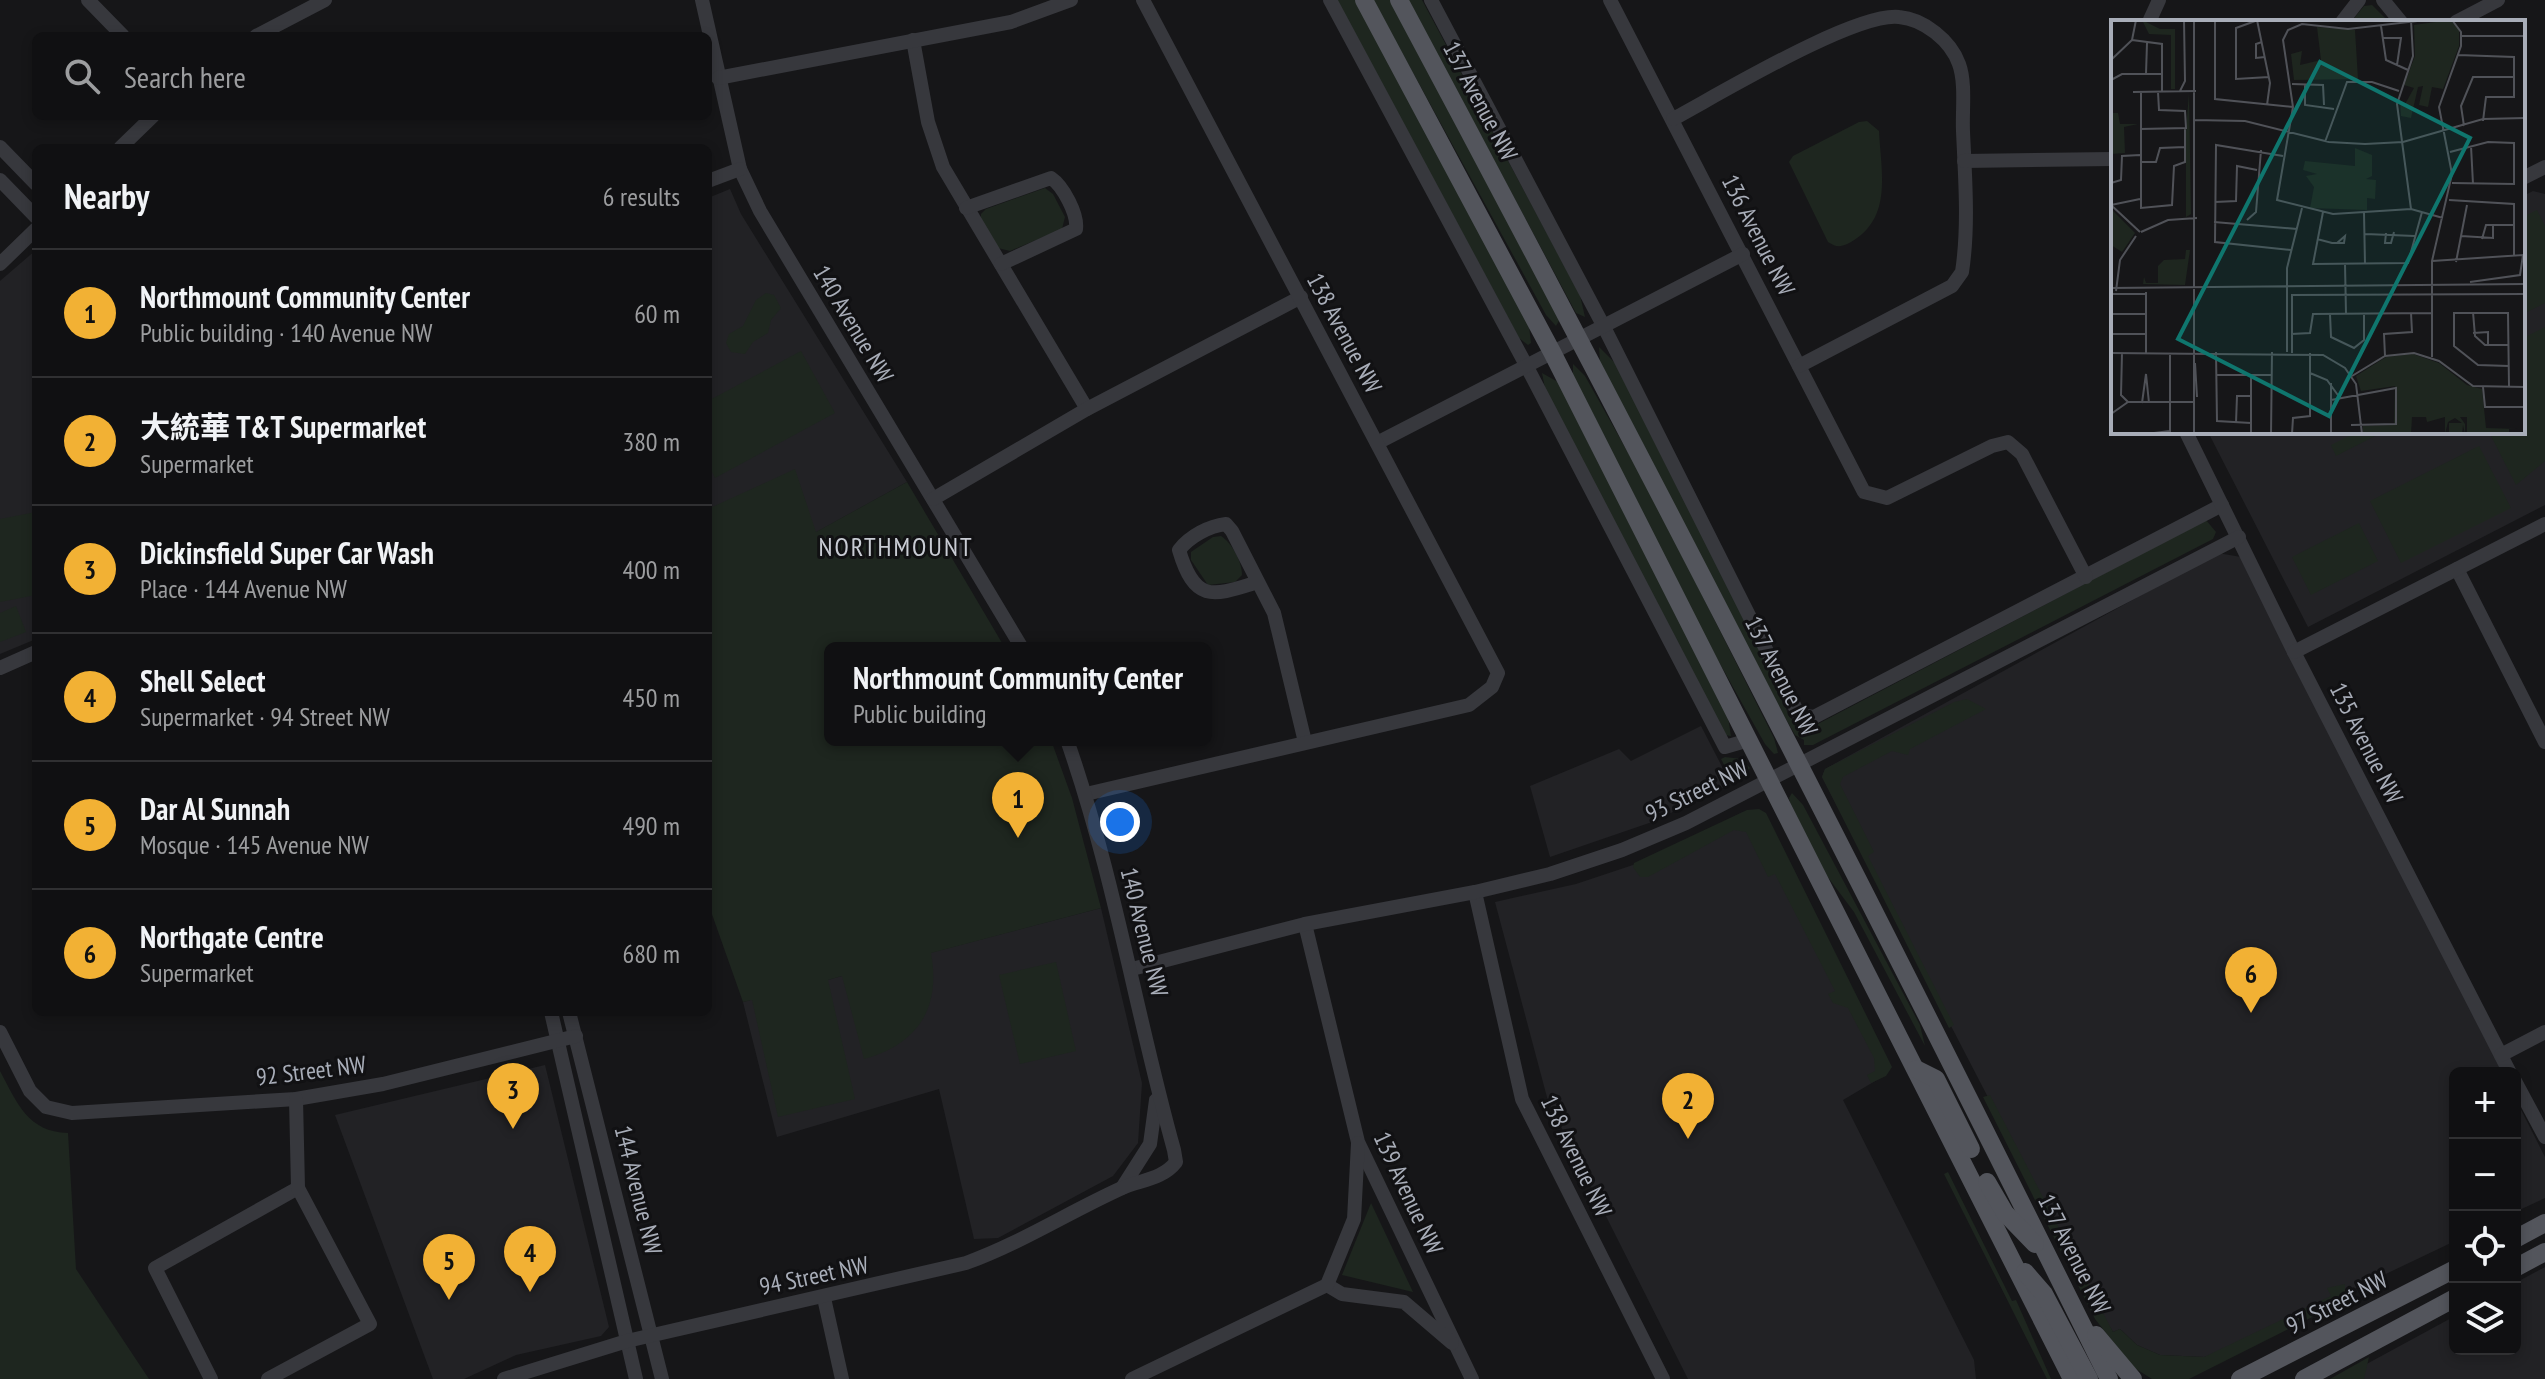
<!DOCTYPE html>
<meta charset="utf-8">
<style>
body{margin:0;font-family:"PT Sans Narrow","Noto Sans SC",sans-serif;background:#19191b;color:#f1f3f6}
.controls{position:absolute;right:24px;bottom:24px;display:grid;overflow:hidden;border-radius:12px;box-shadow:0 4px 12px #0003}
.controls button{width:72px;height:72px;display:grid;place-items:center;padding:0;border:0;border-bottom:2px solid #303032;background:#101012;color:#f1f3f6;font:40px sans-serif}
.you{position:absolute;left:1120px;top:822px;width:28px;height:28px;margin:-20px;border:6px solid #fff;border-radius:50%;background:#1a73e8;box-shadow:0 0 0 12px #1a73e833}
.badge{display:grid;place-items:center;width:52px;height:52px;border-radius:50%;background:#f2b134;color:#111;font-size:26px;font-weight:700}
.pin{position:absolute;translate:-50% -66px;filter:drop-shadow(0 2px 4px #0008)}
.pin::after{content:'';position:absolute;top:42px;width:28px;height:24px;background:inherit;clip-path:polygon(0 0,100% 0,50% 100%)}
.popup{position:absolute;left:824px;top:642px;width:388px;height:104px;box-sizing:border-box;display:grid;place-content:center;border-radius:12px;background:#101012;filter:drop-shadow(0 2px 6px #0005);font-size:26px;white-space:nowrap;color:#9c9d9f}
.popup b{font-size:30px;color:#f1f3f6}
.popup::after{content:'';position:absolute;left:50%;top:100%;margin-left:-16px;border:16px solid transparent;border-top-color:#101012}
.list{margin:0;padding:0;list-style:none}
h2{display:flex;justify-content:space-between;align-items:center;height:104px;margin:0;padding:0 32px;font-size:34px}
h2 small{font-size:26px;font-weight:400;color:#9c9d9f}
.list li{display:grid;grid-template-columns:52px 1fr auto;gap:24px;align-items:center;box-sizing:border-box;height:128px;padding:0 32px;border-top:2px solid #303032}
.list b{display:block;font-size:30px;white-space:nowrap}
.list p{margin:0;font-size:26px;white-space:nowrap;color:#9c9d9f}
.list em{font-size:26px;font-style:normal;color:#9c9d9f}
.icon{flex:none;width:44px;height:44px;fill:none;stroke:currentColor;stroke-width:2;stroke-linecap:round;stroke-linejoin:round}
.map{position:relative;flex:none;width:2545px;height:1379px;overflow:hidden}
.search{position:absolute;background:#101012;box-shadow:0 4px 12px #0003;left:32px;top:32px;width:680px;height:88px;display:flex;align-items:center;gap:20px;box-sizing:border-box;padding:0 28px;border-radius:12px;color:#9c9d9f;font-size:30px}
.panel{position:absolute;background:#101012;box-shadow:0 4px 12px #0003;left:32px;top:144px;width:680px;height:872px;border-radius:12px}
.map>svg:first-child{display:block}
.built{fill:#222225}
.green{fill:#1e261f}
.lines{fill:none;stroke-linecap:round;stroke-linejoin:round}
.minor{stroke:#37383d;stroke-width:14}
.major{stroke:#53555c;stroke-width:18}
.labels{text-anchor:middle;stroke-width:6;stroke-linejoin:round;paint-order:stroke}
.street-label{font-size:24px;fill:#a8adb8;stroke:#111113}
.neighbourhood-label{font-size:26px;letter-spacing:2px;fill:#c9ccd4;stroke:#111113}
.inset-road{fill:none;stroke:#505258;stroke-width:2}
.view{fill:#0f766e;fill-opacity:0.15;stroke:#0f766e;stroke-width:4}
.inset-edge{fill:none;stroke:#a8adb8;stroke-width:4}
</style>
<div class="map">
<svg width="2545" height="1379" viewBox="0 0 2545 1379">
<rect width="100%" height="100%" fill="#161618"/>
<g class="built">
<path d="M730,189l11,25 166,268 -199,110v-394z"/>
<path d="M2533,191l12,3v311l-237,122 -100,-195h315v-236z"/>
<path d="M36,250v389l-36,15v-373z"/>
<path d="M2218,553l23,4 262,516h-48v168l-233,111 -18,5 -44,-2 -23,-10 -17,-16 -7,3 -21,-34 -270,-521 3,-8z"/>
<path d="M1701,726l30,58 -79,38 -102,35 -20,-71 89,-37 12,12z"/>
<path d="M1743,812l144,262 -44,26 131,260 2,19h-288l-140,-278 -53,-199 81,-18 75,-25z"/>
<path d="M1101,908l41,175 -4,60 -25,33 -115,62 -24,1 -35,-150 -162,48 -34,-135z"/>
<path d="M545,1065l64,262 -8,9 -85,19 -52,24h-31l-98,-264z"/>
<path d="M2515,1098l30,59v41l-30,14z"/>
<path d="M2545,1267v112h-206l116,-63v33h60v-66z"/>
</g>
<g class="green">
<path d="M1337,0h18l174,326 2,17 -3,2 -9,-7z"/>
<path d="M1373,0h18l169,319 -4,7 -10,-11z"/>
<path d="M1408,0h14l158,295 5,22 -9,-4z"/>
<path d="M2372,5l17,17h-38l13,-16z"/>
<path d="M1867,121l12,10c2,41 14,87 -28,111 -9,5 -14,6 -23,0l-39,-80 4,-6 66,-34z"/>
<path d="M1045,188l8,6 12,23 -3,12 -52,22 -12,-3 -17,-27v-7l5,-5z"/>
<path d="M2537,210l8,16v77l-22,11v-97z"/>
<path d="M766,293l8,2 7,13 -10,12 -3,13 -15,9 -8,12 -14,-2 -5,-9 3,-9 14,-8 13,-26z"/>
<path d="M2545,327v134l-29,24 -27,-53h34v-94z"/>
<path d="M1599,347l16,16 166,327 7,25 11,12 15,-1 392,-206 10,12 -3,7 -400,206h-9v-5l-9,-5 -12,-21 -183,-352z"/>
<path d="M801,351l34,62 -120,65 -7,-14v-63z"/>
<path d="M1573,364l12,12 64,114 125,248 4,15 -4,1 -9,-10 -68,-121 -124,-243z"/>
<path d="M1542,373l16,9 170,335 3,19 -8,-1 -177,-342z"/>
<path d="M2357,432l24,1 -45,23 -5,-11z"/>
<path d="M2479,446l32,62 -110,55 -31,-62z"/>
<path d="M795,469l21,63 91,-50 98,166h-175v92h221l21,58 29,110 -170,45c10,54 -12,91 -67,106l-22,-83 -14,4 27,119 -77,18 -26,-117 -9,2 -35,-99v-394z"/>
<path d="M36,512v83l-36,7v-83z"/>
<path d="M2359,523l19,38 -67,34 -19,-38z"/>
<path d="M1221,536c11,7 21,26 21,39l-7,7 -27,3 -17,-25v-8l22,-15z"/>
<path d="M16,606l10,26 -26,10v-29z"/>
<path d="M1967,699l19,10 -76,40 -2,6 -16,-4 -49,26 -3,7 34,68 -6,4 86,169 -5,3 -127,-251 3,-8 129,-67z"/>
<path d="M1725,757l17,2 8,9 -16,16 -13,-25z"/>
<path d="M1792,793l11,12 117,220 5,21 -71,-134 -27,-36 -36,-69 -2,-9z"/>
<path d="M1759,809l7,4 126,254 -6,9 -15,7 -4,-8 8,-4 -1,-13 -26,-50 -15,-5 -5,-9 7,-3 -60,-117 -7,3 -22,-45 -12,-2 -86,47h-8l-7,-10 1,-4 113,-53z"/>
<path d="M1056,962l20,89 -56,13 -21,-89z"/>
<path d="M0,1071c17,32 28,61 68,62l8,136 73,110h-149z"/>
<path d="M1990,1095l123,237 7,-3 17,16 23,10 44,2 127,-61 -4,-8 18,-4v10l-19,16 -137,69h-37l-19,-12 -38,-48 -112,-222z"/>
<path d="M1948,1172l64,129 4,-1 35,79h-4l-103,-205z"/>
<path d="M1371,1203l42,89 -71,-17z"/>
<path d="M2369,1357l-5,22h-34z"/>
</g>
<g class="lines">
<g class="minor">
<path d="M88,0l35,36"/>
<path d="M702,0l38,169 20,42 262,437"/>
<path d="M1330,0l196,365 199,382 24,-7"/>
<path d="M1431,0l172,325 196,390 15,2 408,-212"/>
<path d="M1610,0l254,492 23,6 105,-52 16,-4 14,12 64,123"/>
<path d="M2383,0l18,22"/>
<path d="M2149,22l10,-22"/>
<path d="M2342,22l17,-22"/>
<path d="M2456,22l42,-22"/>
<path d="M256,36l69,-36"/>
<path d="M913,40l15,82 15,45 144,242"/>
<path d="M718,78l293,-56 60,-22"/>
<path d="M1673,119c45,-24 182,-107 226,-102 25,2 52,24 60,47 7,19 3,48 4,67 2,46 6,95 -1,141l-10,14 -153,80"/>
<path d="M0,147l36,37"/>
<path d="M120,148l33,-32"/>
<path d="M1964,161l149,-2"/>
<path d="M2523,178l22,-11"/>
<path d="M0,180l36,37"/>
<path d="M708,181l32,-12"/>
<path d="M966,208l85,-30c12,8 27,36 25,51l-75,35"/>
<path d="M0,264l36,-35"/>
<path d="M2186,432l108,220 216,421"/>
<path d="M1377,443l366,-189"/>
<path d="M933,499l154,-90 214,-112"/>
<path d="M2457,569l88,173"/>
<path d="M1258,582c-45,14 -63,22 -79,-32 11,-14 30,-24 47,-26l6,7 42,82 31,129"/>
<path d="M2294,652l251,-128"/>
<path d="M0,668l36,-16"/>
<path d="M1086,794l383,-89 23,-18 6,-14 -355,-673"/>
<path d="M1475,892l47,207 141,280"/>
<path d="M1305,924l53,218 114,237"/>
<path d="M1132,969l173,-45 170,-32 75,-18 72,-24 64,-27 553,-286"/>
<path d="M551,1012l85,367"/>
<path d="M569,1012l93,367"/>
<path d="M0,1032l30,59 16,16 26,6 224,-14 87,-15 193,-48"/>
<path d="M2501,1055l44,-23"/>
<path d="M2515,1081l30,56"/>
<path d="M1122,1188l28,-44 6,-44"/>
<path d="M1327,1285l15,9 62,8 48,41"/>
<path d="M824,1298l18,81"/>
<path d="M211,1379l-56,-111 143,-80"/>
<path d="M268,1379l102,-55 -72,-136 -2,-89"/>
<path d="M504,1379l123,-38 339,-78c55,-20 103,-51 156,-75 19,-8 41,-9 54,-26l-2,-12c-38,-136 -60,-276 -107,-410"/>
<path d="M1132,1379l195,-94 27,-66 4,-76"/>
</g>
<g class="major">
<path d="M1364,0l188,352 520,1027"/>
<path d="M1399,0c244,456 480,916 710,1379"/>
<path d="M1916,1069l20,10 35,70"/>
<path d="M1987,1182l18,31 30,31"/>
<path d="M2515,1239l30,-16"/>
<path d="M2515,1268l30,-16"/>
<path d="M2025,1272l19,22 45,85"/>
<path d="M2096,1335l37,44"/>
<path d="M2240,1379l215,-110"/>
<path d="M2304,1379l151,-81"/>
</g>
</g>
<g class="labels">
<g class="street-label">
<text transform="translate(1480 101) rotate(62)" y="8">137 Avenue NW</text>
<text transform="translate(1758 235) rotate(63)" y="8">136 Avenue NW</text>
<text transform="translate(853 324) rotate(59)" y="8">140 Avenue NW</text>
<text transform="translate(1344 333) rotate(62)" y="8">138 Avenue NW</text>
<text transform="translate(1781 676) rotate(63)" y="8">137 Avenue NW</text>
<text transform="translate(2366 743) rotate(63)" y="8">135 Avenue NW</text>
<text transform="translate(1697 791) rotate(-26)" y="8">93 Street NW</text>
<text transform="translate(1144 932) rotate(76)" y="8">140 Avenue NW</text>
<text transform="translate(311 1071) rotate(-7)" y="8">92 Street NW</text>
<text transform="translate(1576 1156) rotate(64)" y="8">138 Avenue NW</text>
<text transform="translate(638 1190) rotate(76)" y="8">144 Avenue NW</text>
<text transform="translate(1408 1193) rotate(65)" y="8">139 Avenue NW</text>
<text transform="translate(2074 1254) rotate(63)" y="8">137 Avenue NW</text>
<text transform="translate(814 1276) rotate(-12)" y="8">94 Street NW</text>
<text transform="translate(2337 1303) rotate(-27)" y="8">97 Street NW</text>
</g>
<g class="neighbourhood-label">
<text x="896" y="556">NORTHMOUNT</text>
</g>
</g>
<g transform="translate(2111 20)">
<rect width="414" height="414" fill="#161618"/>
<path d="M31,0l18,9h15v60h-4v-54l-22,-1zM339,0l9,9v17l-16,43 -11,-2 -4,20 -9,-2 4,-19 -5,1 -7,31 -10,-2 -1,-15 4,5 10,-18 -10,-3 11,-29 -1,-31zM206,7l38,3 3,49 -64,1 -3,-26 11,-3 -2,14 21,-5zM78,73l2,121 -5,3v-87zM0,93h7l2,11h18l-14,3 1,26 -14,1zM244,128l17,7v21l-6,3 10,1 -1,19 -8,-1v12l-57,-2 4,-21 -8,-11 11,-2 -14,-4 2,-9 50,5zM0,189l24,24 -13,19 -11,-7zM75,230h4l-5,35 -42,-1 1,-7 2,6h12v-17l6,-6 21,-1zM302,334l26,9 28,22 15,4 4,39 31,1h-8v5h-42v-17h-7l5,7v10l-2,-9 -1,9h-13v-11h13l-7,-5 -7,4 -3,12v-17l-18,5 -1,-5h-14l-1,17h-48v-8l31,-1 1,-39 -34,5 -5,-15 30,-19z" fill="#1e261f"/>
<path class="inset-road" d="M83,0v414M104,0v79l78,8M146,0l13,63 -3,22M147,0l-22,8v51l33,-2M315,0l-78,9 -46,-5 -14,6 -5,10 10,67 -16,93 56,14 78,-5 32,9M270,6l5,34 22,10M350,16h64M272,18h18l-4,27M21,20l30,4v48M151,22l-6,2v14l9,-1M347,35l56,2v40h-28l-3,24M0,40l21,-20 4,-20M35,54l1,-31M0,60l11,-6h40M181,64l31,1 1,20M194,64v21l29,4M69,71l5,-10 -1,-61M22,72l63,-1M30,73v115l31,-3 2,-39 11,-4v-33M83,100l51,1 84,21 36,2 38,-2 80,-23 42,-1M353,106l-3,-20 12,-29h41M29,109l46,-1 -1,-17 -26,-1 -1,-18M214,122l22,-60h25l27,9M360,126l2,38M339,132l38,-10 26,1v41l-62,-1M172,136l-67,-11 -1,97 76,8M29,142h16l4,-14 25,-1M0,163l10,-3 1,-24 18,-1M338,180l65,4v52M104,182l21,-1 1,-35 20,4M0,185l29,27M0,185l29,-6M300,189l-14,-105 16,-48 -2,-36M212,192l-10,52 95,-1 14,-51M253,193l1,51M136,200l9,-8 5,-62M103,202l83,7M30,212l27,-12 29,-2M275,213l-1,10h6l3,-11M254,214l50,2M350,216l32,2v-13M206,219l15,4h12l1,-7 -8,7M371,219l4,-14h28M321,241l91,-6 -3,20 -50,7M345,242l11,-57M234,244l1,50M0,268l414,-4M5,271l4,-31 16,-24M0,274h35M362,292l2,24 10,9h23M0,294h35M219,294l1,23 23,11 10,-8v-26M362,313l15,-1v13M0,314h35M180,314l19,-1 3,-19 119,-1M105,332l1,69 34,2M176,332v-84l15,-60M0,333l212,2 22,13 11,16 6,50M11,333l-1,42 7,7M35,333v-61M59,333v81M181,333v-58l233,-1M274,336l-1,-22 28,-2 -1,-19M321,337v-96l20,-87 -13,-67 22,-61v-14l-9,-12M84,343l2,34M398,346l-31,-1 -24,-19v-33h54v1l1,72M199,353l17,7 13,18M105,355h55M241,356l33,-20 29,-3 25,8 34,25 52,1M220,363v51M372,367l2,20h40M220,380l65,-12v36l-45,1M31,383l4,-29 3,29M0,394l17,-12h66M125,403l1,-27h14M35,414l24,-3M140,414v-59M160,414l1,-82M181,414l1,-16 17,-2v-63"/>
<path class="view" d="M209,42l150,76 -141,278 -151,-77z"/>
<rect width="414" height="414" class="inset-edge"/>
</g>
</svg>
<div class="controls">
<button>+</button>
<button>−</button>
<button><svg class="icon" aria-label="locate" viewBox="0 0 24 24"><circle cx="12" cy="12" r="6"/><path d="M12 2v4M12 18v4M2 12h4M18 12h4"/></svg></button>
<button><svg class="icon" aria-label="layers" viewBox="0 0 24 24"><path d="M12 4l9 5-9 5-9-5zM3 14l9 5 9-5"/></svg></button>
</div>
<div class="you"></div>
<div class="pin badge" style="left:1018px;top:838px">1</div>
<div class="popup"><b>Northmount Community Center</b>Public building</div>
<div class="pin badge" style="left:1688px;top:1139px">2</div>
<div class="pin badge" style="left:513px;top:1129px">3</div>
<div class="pin badge" style="left:530px;top:1292px">4</div>
<div class="pin badge" style="left:449px;top:1300px">5</div>
<div class="pin badge" style="left:2251px;top:1013px">6</div>
<div class="search"><svg class="icon" aria-label="search" viewBox="0 0 24 24"><circle cx="10" cy="10" r="6"/><path d="M15 15l6 6"/></svg>Search here</div>
<section class="panel">
<h2>Nearby<small>6 results</small></h2>
<ul class="list">
<li><span class="badge">1</span><div><b>Northmount Community Center</b><p>Public building · 140 Avenue NW</p></div><em>60 m</em></li>
<li><span class="badge">2</span><div><b>大統華 T&amp;T Supermarket</b><p>Supermarket</p></div><em>380 m</em></li>
<li><span class="badge">3</span><div><b>Dickinsfield Super Car Wash</b><p>Place · 144 Avenue NW</p></div><em>400 m</em></li>
<li><span class="badge">4</span><div><b>Shell Select</b><p>Supermarket · 94 Street NW</p></div><em>450 m</em></li>
<li><span class="badge">5</span><div><b>Dar Al Sunnah</b><p>Mosque · 145 Avenue NW</p></div><em>490 m</em></li>
<li><span class="badge">6</span><div><b>Northgate Centre</b><p>Supermarket</p></div><em>680 m</em></li>
</ul>
</section>
</div>
